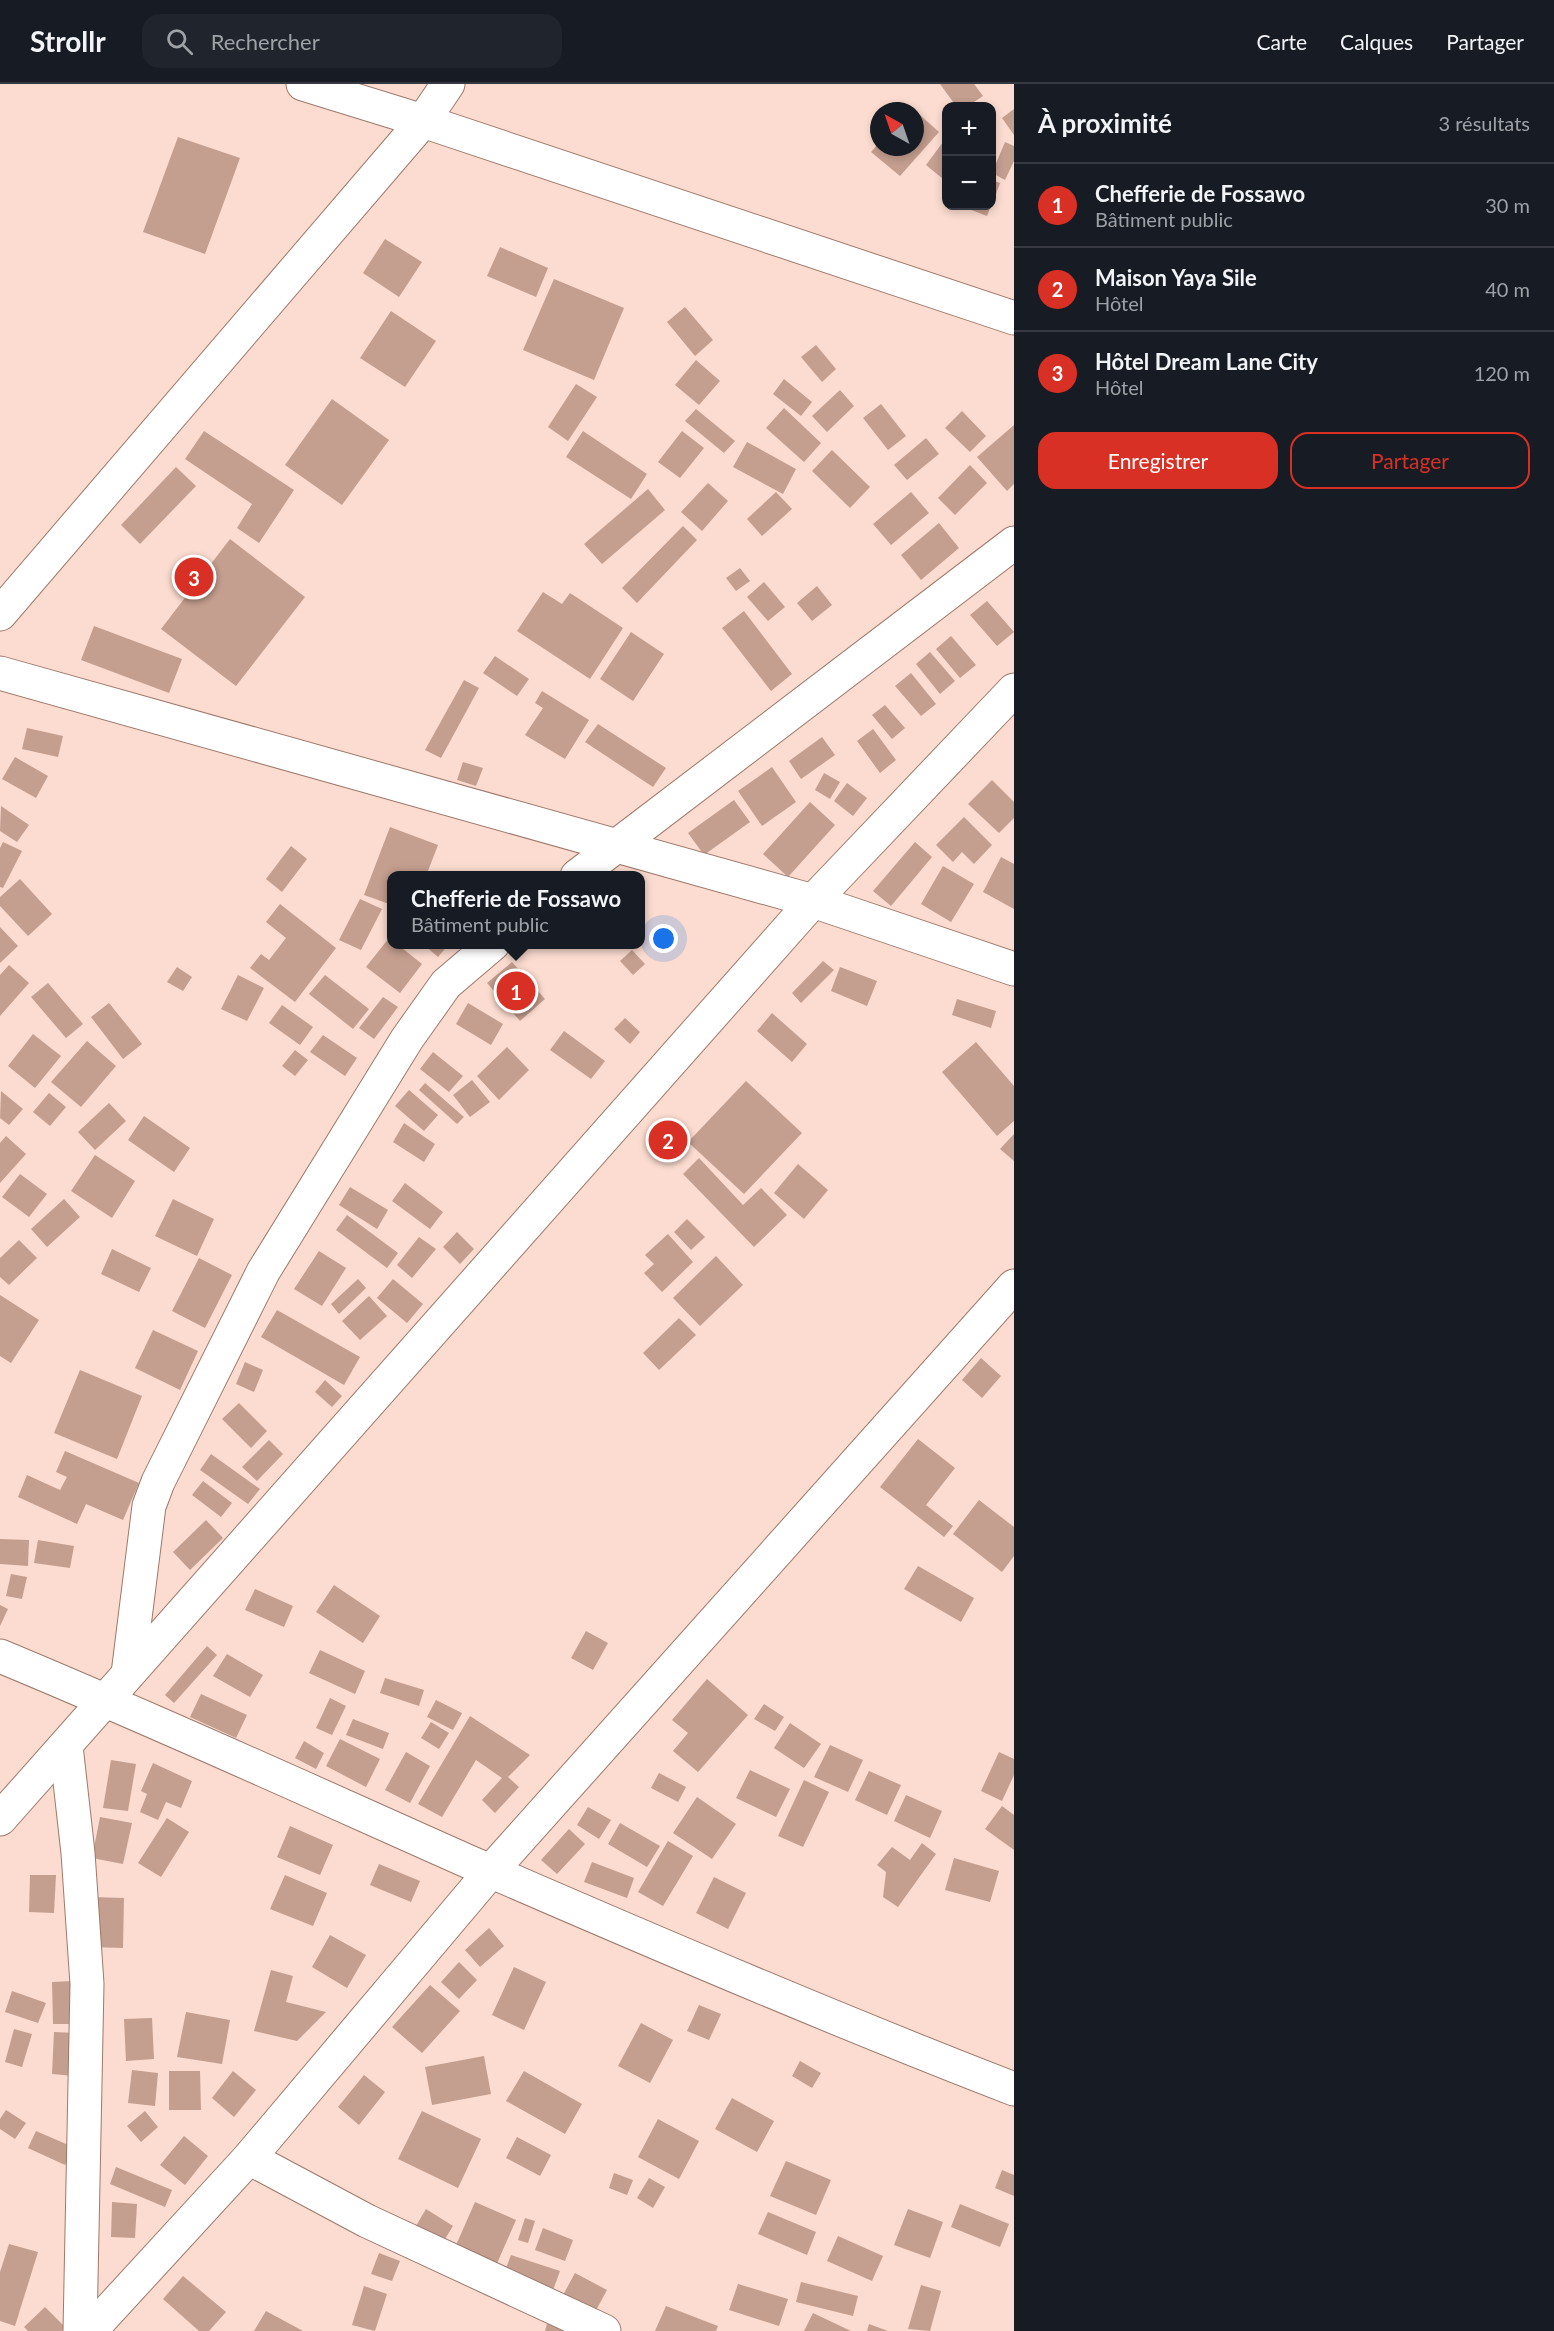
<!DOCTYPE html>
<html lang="fr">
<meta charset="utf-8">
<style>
body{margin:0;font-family:Lato,sans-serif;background:#20242c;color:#f1f3f6}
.controls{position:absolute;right:18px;top:18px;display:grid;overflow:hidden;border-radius:12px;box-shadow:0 3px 9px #0003}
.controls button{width:54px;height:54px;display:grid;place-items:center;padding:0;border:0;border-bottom:2px solid #363941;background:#171b24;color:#f1f3f6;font:30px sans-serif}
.compass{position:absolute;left:870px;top:18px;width:54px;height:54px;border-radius:50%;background:#171b24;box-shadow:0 3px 9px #0003;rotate:320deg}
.you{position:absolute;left:664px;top:855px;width:21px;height:21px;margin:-15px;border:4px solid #fff;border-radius:50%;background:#1a73e8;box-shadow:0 0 0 9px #1a73e833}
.badge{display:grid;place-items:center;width:39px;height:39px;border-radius:50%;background:#d93025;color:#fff;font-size:20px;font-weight:700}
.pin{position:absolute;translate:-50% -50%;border:3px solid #fff;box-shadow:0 2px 6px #0006}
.popup{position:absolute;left:387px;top:787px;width:258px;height:78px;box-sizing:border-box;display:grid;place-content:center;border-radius:12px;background:#171b24;filter:drop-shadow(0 2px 4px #0005);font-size:20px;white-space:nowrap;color:#9ea1a6}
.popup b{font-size:22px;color:#f1f3f6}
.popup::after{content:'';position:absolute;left:50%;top:100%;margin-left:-12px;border:12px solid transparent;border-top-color:#171b24}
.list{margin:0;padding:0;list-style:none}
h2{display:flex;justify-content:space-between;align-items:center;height:78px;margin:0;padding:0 24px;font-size:26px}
h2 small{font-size:20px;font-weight:400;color:#9ea1a6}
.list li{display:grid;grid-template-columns:39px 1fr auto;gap:18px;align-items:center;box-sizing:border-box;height:84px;padding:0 24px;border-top:2px solid #363941}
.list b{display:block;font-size:22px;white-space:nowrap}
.list p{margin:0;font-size:20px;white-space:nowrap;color:#9ea1a6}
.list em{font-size:20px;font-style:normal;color:#9ea1a6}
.actions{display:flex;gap:12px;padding:18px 24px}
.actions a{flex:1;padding:14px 0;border:2px solid #d93025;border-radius:18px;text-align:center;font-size:21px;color:#d93025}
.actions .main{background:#d93025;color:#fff}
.icon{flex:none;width:33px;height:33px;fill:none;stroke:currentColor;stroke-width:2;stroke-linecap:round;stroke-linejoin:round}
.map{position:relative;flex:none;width:1014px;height:2247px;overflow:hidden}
header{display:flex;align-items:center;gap:36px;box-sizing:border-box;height:84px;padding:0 30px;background:#171b24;border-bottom:2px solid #363941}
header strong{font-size:28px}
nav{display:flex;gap:33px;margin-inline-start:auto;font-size:21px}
.search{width:420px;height:54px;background:#20242c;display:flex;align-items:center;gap:15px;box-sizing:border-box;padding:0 21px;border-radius:18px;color:#9ea1a6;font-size:22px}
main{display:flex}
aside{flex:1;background:#171b24}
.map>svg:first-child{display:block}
.building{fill:#c49e8f}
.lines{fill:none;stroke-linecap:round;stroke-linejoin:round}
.street-casing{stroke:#9d796b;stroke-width:35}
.secondary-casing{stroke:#9d796b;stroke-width:35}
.street{stroke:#fff;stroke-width:33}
.secondary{stroke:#fff;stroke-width:33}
</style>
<header>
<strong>Strollr</strong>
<div class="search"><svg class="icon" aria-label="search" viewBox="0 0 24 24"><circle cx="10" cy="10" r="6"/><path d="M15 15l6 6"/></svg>Rechercher</div>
<nav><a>Carte</a><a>Calques</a><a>Partager</a></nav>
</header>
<main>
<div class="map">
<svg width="1014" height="2247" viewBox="0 0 1014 2247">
<rect width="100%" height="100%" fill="#fcdcd0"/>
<g class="building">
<path d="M940,0h34l9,12 -15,10h-12z"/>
<path d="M911,23l28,25 -39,44 -29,-24 8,-9v4h36v-36h-7z"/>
<path d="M1014,25v26l-12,-17z"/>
<path d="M178,53l62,21 -35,96 -62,-22z"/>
<path d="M946,54v37l-3,4 -17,-14z"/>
<path d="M1005,58l9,4v15l-9,19 -13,-7z"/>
<path d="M992,96l8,3 -8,22z"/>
<path d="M961,122h30l-4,10z"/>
<path d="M385,155l37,23 -23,35 -36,-24z"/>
<path d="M500,163l48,21 -12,29 -49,-21z"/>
<path d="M554,195l70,29 -30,72 -71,-30z"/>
<path d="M685,223l28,33 -18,16 -28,-34z"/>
<path d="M391,227l45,30 -31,46 -45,-29z"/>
<path d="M816,261l20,24 -14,13 -21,-25z"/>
<path d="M696,276l24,21 -21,24 -24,-20z"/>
<path d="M784,295l28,23 -11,14 -28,-22z"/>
<path d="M576,300l21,13 -29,44 -20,-14z"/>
<path d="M840,306l14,16 -27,26 -15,-16z"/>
<path d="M332,315l57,41 -47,65 -57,-40z"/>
<path d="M881,320l25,32 -18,14 -25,-32z"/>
<path d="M784,324l37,35 -17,19 -38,-34z"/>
<path d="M696,325l39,32 -11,12 -39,-32z"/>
<path d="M962,327l24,25 -16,16 -25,-24z"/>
<path d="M1014,341v59l-7,7 -30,-34z"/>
<path d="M204,347l90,59 -35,53 -22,-15 15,-24 -67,-45z"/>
<path d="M583,347l64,43 -16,25 -65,-42z"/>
<path d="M682,347l22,17 -24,30 -22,-16z"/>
<path d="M926,354l13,16 -32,26 -13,-15z"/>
<path d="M747,358l49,27 -13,25 -50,-27z"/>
<path d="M832,366l38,37 -20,21 -38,-37z"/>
<path d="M970,381l17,18 -32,32 -17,-17z"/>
<path d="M176,383l20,19 -56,58 -19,-19z"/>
<path d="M708,399l20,18 -26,30 -21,-19z"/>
<path d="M648,405l17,21 -63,54 -18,-20z"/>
<path d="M776,408l16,17 -30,27 -15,-17z"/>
<path d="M911,408l18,21 -38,32 -18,-21z"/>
<path d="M939,439l20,25 -38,32 -20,-25z"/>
<path d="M683,442l14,14 -60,63 -15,-15z"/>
<path d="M230,455l75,58 -69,89 -75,-57z"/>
<path d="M740,484l10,13 -14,10 -10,-13z"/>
<path d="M764,498l21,25 -17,14 -21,-24z"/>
<path d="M817,502l15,19 -20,16 -15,-18z"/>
<path d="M543,508l19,12 8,-11 53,35 -33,51 -73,-48z"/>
<path d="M987,517l27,31 -17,14 -27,-31z"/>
<path d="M744,527l48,63 -21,17 -49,-63z"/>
<path d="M94,542l88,33 -13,34 -88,-33z"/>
<path d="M631,548l33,22 -31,47 -33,-22z"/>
<path d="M951,552l25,29 -16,13 -24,-29z"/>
<path d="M930,568l25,29 -15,13 -24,-30z"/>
<path d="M495,572l34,23 -12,17 -34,-23z"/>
<path d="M911,589l25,31 -15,12 -26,-30z"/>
<path d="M464,596l15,8 -38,70 -16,-8z"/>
<path d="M542,607l47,29 -24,39 -40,-24 18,-27 -8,-5z"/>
<path d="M885,621l20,23 -13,11 -20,-24z"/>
<path d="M598,640l68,44 -13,19 -68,-45z"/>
<path d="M27,644l36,8 -5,21 -36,-8z"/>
<path d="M873,645l23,31 -16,13 -23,-32z"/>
<path d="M822,653l13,18 -34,24 -12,-18z"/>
<path d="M15,673l33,19 -12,22 -34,-19z"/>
<path d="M463,678l20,6 -7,18 -19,-6z"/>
<path d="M772,683l24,35 -34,24 -24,-35z"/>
<path d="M824,689l16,9 -10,17 -15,-9z"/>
<path d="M992,696l22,22v16l-15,15 -31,-29z"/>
<path d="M847,699l20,15 -14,18 -19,-15z"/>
<path d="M734,716l16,22 -46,33 -16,-22z"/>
<path d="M810,718l25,23 -47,52 -25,-23z"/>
<path d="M1,722l28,19 -12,17 -17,-11z"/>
<path d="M964,733l28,28 -18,19 -12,-12 -9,10 -17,-17z"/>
<path d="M390,743l48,18 -12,31h-34v29l-28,-10z"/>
<path d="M3,758l19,9 -19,37 -3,-1v-39z"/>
<path d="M915,758l17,15 -41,49 -18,-15z"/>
<path d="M291,762l16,13 -25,33 -16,-13z"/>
<path d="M1001,773l13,7v45l-31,-17z"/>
<path d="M943,782l31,18 -23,38 -30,-18z"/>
<path d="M20,795l32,35 -24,22 -28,-30v-9z"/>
<path d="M360,815l22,10 -21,41 -22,-10z"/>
<path d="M280,820l56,44 -41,54 -45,-34 11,-14 8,6 17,-22 -20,-16z"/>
<path d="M0,843l18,19 -18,17z"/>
<path d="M389,854l3,6h5l25,20 -22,29 -34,-26z"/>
<path d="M423,860h26l-11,13z"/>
<path d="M632,866l13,14 -12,11 -13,-14z"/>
<path d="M823,877l11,9 -33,33 -9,-10z"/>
<path d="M512,878l33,37 -25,22 -33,-38z"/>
<path d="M9,881l20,18 -29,33v-41z"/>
<path d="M177,883l15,10 -9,14 -16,-9z"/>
<path d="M840,883l37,14 -10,25 -36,-15z"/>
<path d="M238,891l26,13 -17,33 -26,-12z"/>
<path d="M325,891l44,34 -16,20 -44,-35z"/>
<path d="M48,899l35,41 -17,14 -35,-41z"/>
<path d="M383,913l15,10 -24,32 -15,-11z"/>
<path d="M957,915l39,12 -5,17 -39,-13z"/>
<path d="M109,919l33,41 -19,15 -32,-42z"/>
<path d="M468,919l35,21 -12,21 -35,-21z"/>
<path d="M282,921l31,22 -13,18 -31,-22z"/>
<path d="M772,929l35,31 -15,18 -35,-31z"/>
<path d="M625,934l15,14 -10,12 -16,-15z"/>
<path d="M564,947l41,30 -14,18 -41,-29z"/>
<path d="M33,950l28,22 -26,32 -27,-22z"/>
<path d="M323,951l34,23 -12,18 -35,-24z"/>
<path d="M87,957l29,25 -35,41 -30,-25z"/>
<path d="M976,958l38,44v35l-17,15 -55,-64z"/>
<path d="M507,963l22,23 -30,30 -22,-24z"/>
<path d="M295,966l13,10 -13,16 -13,-10z"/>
<path d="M433,968l30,24 -14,16 -29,-23z"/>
<path d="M472,996l18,22 -20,15 -17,-22z"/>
<path d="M746,997l56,52 -58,61 -56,-52z"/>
<path d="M425,999l39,34 -7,7 -38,-34z"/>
<path d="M409,1006l29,25 -14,16 -29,-25z"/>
<path d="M1,1007l22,18 -14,16 -9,-7z"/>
<path d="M49,1009l17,14 -16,19 -17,-14z"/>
<path d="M109,1019l17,18 -31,29 -17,-18z"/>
<path d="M144,1032l46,32 -16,24 -46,-32z"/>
<path d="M404,1039l31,21 -11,18 -31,-20z"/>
<path d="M1014,1050v27l-14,-12z"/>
<path d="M6,1052l20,18 -26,29v-40z"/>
<path d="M95,1071l40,26 -23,37 -41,-27z"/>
<path d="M699,1074l44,47 18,-17 26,27 -33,32 -71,-73z"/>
<path d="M798,1080l30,26 -24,29 -30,-26z"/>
<path d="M20,1090l27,20 -18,23 -27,-20z"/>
<path d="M405,1099l38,29 -13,17 -38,-28z"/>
<path d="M350,1103l38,23 -11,19 -38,-24z"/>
<path d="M64,1115l16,18 -33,30 -16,-18z"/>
<path d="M173,1115l41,20 -17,37 -42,-20z"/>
<path d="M347,1131l51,38 -11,15 -51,-38z"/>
<path d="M687,1135l18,18 -14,13 -17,-18z"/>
<path d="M457,1148l17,17 -14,15 -17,-17z"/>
<path d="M668,1150l25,28 -31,30 -18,-19 10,-9 -9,-9z"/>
<path d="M419,1153l17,12 -24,29 -15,-13z"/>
<path d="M19,1156l18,18 -28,27 -9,-8v-19z"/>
<path d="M112,1165l39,19 -12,24 -38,-18z"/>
<path d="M319,1167l27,17 -24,38 -28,-17z"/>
<path d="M716,1172l27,29 -43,41 -27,-28z"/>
<path d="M199,1174l33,17 -27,53 -33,-17z"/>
<path d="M358,1195l8,9 -27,26 -8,-10z"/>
<path d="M393,1195l30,25 -16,19 -30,-25z"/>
<path d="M0,1211l39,25 -28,43 -11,-7z"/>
<path d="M369,1212l18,20 -27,24 -18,-19z"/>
<path d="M277,1226l83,47 -16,28 -83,-48z"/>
<path d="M679,1234l17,17 -37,35 -16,-17z"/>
<path d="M153,1246l45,21 -18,39 -45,-22z"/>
<path d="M981,1274l20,18 -19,22 -20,-18z"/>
<path d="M245,1278l18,8 -9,22 -18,-8z"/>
<path d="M80,1286l62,26 -25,63 -63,-26z"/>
<path d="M325,1296l17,16 -10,11 -17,-15z"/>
<path d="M239,1319l28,28 -16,17 -29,-29z"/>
<path d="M918,1355l37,29 -29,37 27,21 -9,11 -64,-50z"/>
<path d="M269,1356l14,14 -26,27 -15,-14z"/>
<path d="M65,1367l74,32 -16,37 -37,-16 -9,20 -59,-27 9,-22 33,15 7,-13 -11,-5z"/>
<path d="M211,1370l49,35 -12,15 -48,-34z"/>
<path d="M203,1397l29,22 -11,14 -29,-22z"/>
<path d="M979,1416l35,27v29l-12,16 -49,-38z"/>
<path d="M206,1436l17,18 -33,32 -17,-18z"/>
<path d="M0,1455l29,1 -1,26 -28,-2z"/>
<path d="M38,1456l36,6 -4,22 -36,-5z"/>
<path d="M918,1482l56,32 -13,24 -57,-33z"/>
<path d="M11,1490l16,3 -5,22 -16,-3z"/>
<path d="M334,1501l46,31 -17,27 -47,-31z"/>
<path d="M255,1505l38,17 -9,21 -39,-17z"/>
<path d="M0,1521l8,4 -8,17z"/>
<path d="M586,1547l22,12 -15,27 -22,-12z"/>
<path d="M207,1562l10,9 -43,48 -9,-8z"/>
<path d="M320,1566l45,21 -10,23 -46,-21z"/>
<path d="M227,1570l36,21 -13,22 -37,-21z"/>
<path d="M385,1594l39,12 -5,16 -39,-13z"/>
<path d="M707,1595l41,36 -50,57 -25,-21 15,-18 -16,-13z"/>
<path d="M201,1610l46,21 -11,23 -46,-21z"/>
<path d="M330,1614l16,8 -14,29 -16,-7z"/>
<path d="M436,1616l26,13 -9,17 -26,-13z"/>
<path d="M764,1620l20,13 -9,14 -21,-12z"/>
<path d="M470,1632l60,39 -22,22 11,10 -24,26 -13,-13 20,-22 -26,-18 -34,57 -24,-13z"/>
<path d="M353,1635l36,14 -6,16 -37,-14z"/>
<path d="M431,1638l18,11 -10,16 -18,-11z"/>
<path d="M790,1639l31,21 -17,24 -30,-20z"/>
<path d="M340,1655l40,20 -14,28 -40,-21z"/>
<path d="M304,1657l20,12 -8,16 -21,-11z"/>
<path d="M830,1661l33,15 -15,32 -34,-15z"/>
<path d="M406,1668l24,14 -20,37 -25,-13z"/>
<path d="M999,1668l15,7v16l-12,26 -21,-10z"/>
<path d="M111,1676l25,4 -8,47 -25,-3z"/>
<path d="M153,1679l39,18 -11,27 -15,-6 -8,18 -18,-8 7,-18 -6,-3z"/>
<path d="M750,1686l40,19 -14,28 -40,-19z"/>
<path d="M869,1687l32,14 -14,30 -32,-15z"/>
<path d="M659,1689l27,14 -8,15 -27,-14z"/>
<path d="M804,1696l25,12 -26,55 -25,-11z"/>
<path d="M906,1711l36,16 -12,27 -36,-17z"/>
<path d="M697,1713l39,27 -24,35 -39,-26z"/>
<path d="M1002,1722l12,9v35l-29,-21z"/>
<path d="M588,1723l23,13 -12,19 -22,-14z"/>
<path d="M100,1733l32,6 -9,41 -31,-6z"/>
<path d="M167,1734l22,14 -28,45 -23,-14z"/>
<path d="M620,1739l40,23 -13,21 -39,-23z"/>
<path d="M290,1742l43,19 -13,30 -43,-18z"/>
<path d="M569,1745l16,15 -28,30 -16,-14z"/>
<path d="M668,1757l25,15 -30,50 -25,-14z"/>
<path d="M922,1759l14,11 -38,53 -15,-10 3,-25 -9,-7 15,-18 18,13z"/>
<path d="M954,1774l45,13 -9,31 -45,-12z"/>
<path d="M592,1778l42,16 -7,20 -43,-16z"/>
<path d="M379,1780l41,17 -9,21 -41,-17z"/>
<path d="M30,1791h26l-2,38 -25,-1z"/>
<path d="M285,1791l42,18 -14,33 -43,-17z"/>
<path d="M714,1793l32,16 -18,36 -32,-16z"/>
<path d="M91,1813l33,1 -1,50 -34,-1z"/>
<path d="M489,1844l15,18 -24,21 -15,-17z"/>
<path d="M330,1851l36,20 -19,33 -35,-21z"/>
<path d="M459,1878l18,18 -18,19 -18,-17z"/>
<path d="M514,1883l32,15 -22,48 -32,-15z"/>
<path d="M271,1886l22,6 -7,26 40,10 -29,29 -43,-10z"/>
<path d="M73,1897l2,43h-22l-1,-42z"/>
<path d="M430,1901l30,26 -38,42 -30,-26z"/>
<path d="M12,1907l34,12 -8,20 -33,-11z"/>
<path d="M699,1921l22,9 -12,26 -22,-9z"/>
<path d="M186,1928l44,8 -8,44 -45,-7z"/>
<path d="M152,1934l2,41 -28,2 -2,-42z"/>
<path d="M641,1939l32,17 -23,43 -32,-17z"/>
<path d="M14,1945l18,5 -10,33 -17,-5z"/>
<path d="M54,1948l22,1 -2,43 -22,-2z"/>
<path d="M484,1972l7,38 -59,11 -7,-38z"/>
<path d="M800,1977l21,12 -9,15 -20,-12z"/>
<path d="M132,1986l26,3 -3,33 -27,-3z"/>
<path d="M169,1987h31l1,39h-32z"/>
<path d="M233,1987l23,19 -22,27 -22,-19z"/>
<path d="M524,1987l58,33 -17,30 -59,-33z"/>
<path d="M364,1991l21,17 -26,33 -21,-18z"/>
<path d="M732,2014l42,23 -17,31 -42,-23z"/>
<path d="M6,2026l20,13 -11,16 -15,-10v-10z"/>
<path d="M145,2027l13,16 -17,15 -14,-16z"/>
<path d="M422,2027l59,28 -23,49 -60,-29z"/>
<path d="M658,2035l41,22 -20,38 -41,-22z"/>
<path d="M36,2047l37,16 -8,18 -37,-17z"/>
<path d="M184,2052l24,20 -23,29 -25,-20z"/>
<path d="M517,2053l34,18 -11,21 -34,-18z"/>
<path d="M786,2077l45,19 -15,35 -46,-19z"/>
<path d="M116,2083l56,23 -7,17 -55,-23z"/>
<path d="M1002,2086l12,5v21l-19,-8z"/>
<path d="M614,2089l19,7 -6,15 -18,-7z"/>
<path d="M649,2094l16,9 -12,21 -16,-10z"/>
<path d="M112,2118l25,2 -2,34 -24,-1z"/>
<path d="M475,2118l41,18 -22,50 -41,-18z"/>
<path d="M960,2120l49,20 -9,23 -49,-20z"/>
<path d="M426,2125l27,17 -13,21 -27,-16z"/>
<path d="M908,2125l35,13 -13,36 -36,-13z"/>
<path d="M768,2128l48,20 -9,23 -49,-21z"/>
<path d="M525,2134l10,3 -7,22 -10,-3z"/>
<path d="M543,2144l30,12 -8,21 -30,-11z"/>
<path d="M838,2152l45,20 -11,25 -45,-20z"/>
<path d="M9,2160l29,8 -23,74 -15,-5v-49z"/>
<path d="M379,2169l21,8 -8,20 -21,-7z"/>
<path d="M511,2171l49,16 -8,22 -49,-17z"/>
<path d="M575,2189l32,17 -13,24 -32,-17z"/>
<path d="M183,2192l43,36 -17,19h-10l-36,-32z"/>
<path d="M801,2198l57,14 -5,20 -57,-14z"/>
<path d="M738,2200l50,15 -9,27 -50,-16z"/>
<path d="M921,2201l20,6 -11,40 -22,-2z"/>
<path d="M364,2202l23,8 -12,37 -23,-6z"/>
<path d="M666,2222l52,20 -2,5h-61z"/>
<path d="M45,2223l20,20 -3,4h-34l-4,-4z"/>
<path d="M266,2227l37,20h-49z"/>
<path d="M813,2229l38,18h-47z"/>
<path d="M548,2236l27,11h-30z"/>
<path d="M869,2240l19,7h-21z"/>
</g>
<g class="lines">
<defs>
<g id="street">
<path d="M0,589l813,228 201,68"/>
<path d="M577,792l437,-333"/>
<path d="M0,1572c157,65 312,136 467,205 181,79 363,157 547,228"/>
<path d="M128,1590l21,-168 9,-24 105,-210 144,-233 39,-55 47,-40"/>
<path d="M66,1662l12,107 9,131 -7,347"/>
<path d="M0,1735l813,-918 201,-211"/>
<path d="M249,2074l118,63 237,110"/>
<path d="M90,2247l159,-173 242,-287 523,-585"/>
</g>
<g id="secondary">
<path d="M303,0l120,37 591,197"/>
<path d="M0,530l423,-493 25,-37"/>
</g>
</defs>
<use href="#street" class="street-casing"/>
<use href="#secondary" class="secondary-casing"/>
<use href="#street" class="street"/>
<use href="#secondary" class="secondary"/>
</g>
</svg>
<div class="controls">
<button>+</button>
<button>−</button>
</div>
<svg class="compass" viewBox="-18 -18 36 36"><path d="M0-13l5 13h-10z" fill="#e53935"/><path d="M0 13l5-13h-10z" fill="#9ea1a6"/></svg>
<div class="you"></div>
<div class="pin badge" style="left:516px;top:907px">1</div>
<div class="popup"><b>Chefferie de Fossawo</b>Bâtiment public</div>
<div class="pin badge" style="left:668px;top:1056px">2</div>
<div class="pin badge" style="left:194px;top:493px">3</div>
</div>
<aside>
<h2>À proximité<small>3 résultats</small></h2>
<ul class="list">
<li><span class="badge">1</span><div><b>Chefferie de Fossawo</b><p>Bâtiment public</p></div><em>30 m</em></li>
<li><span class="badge">2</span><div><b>Maison Yaya Sile</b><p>Hôtel</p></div><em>40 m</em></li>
<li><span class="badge">3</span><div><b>Hôtel Dream Lane City</b><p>Hôtel</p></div><em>120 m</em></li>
</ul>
<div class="actions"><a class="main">Enregistrer</a><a>Partager</a></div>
</aside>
</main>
